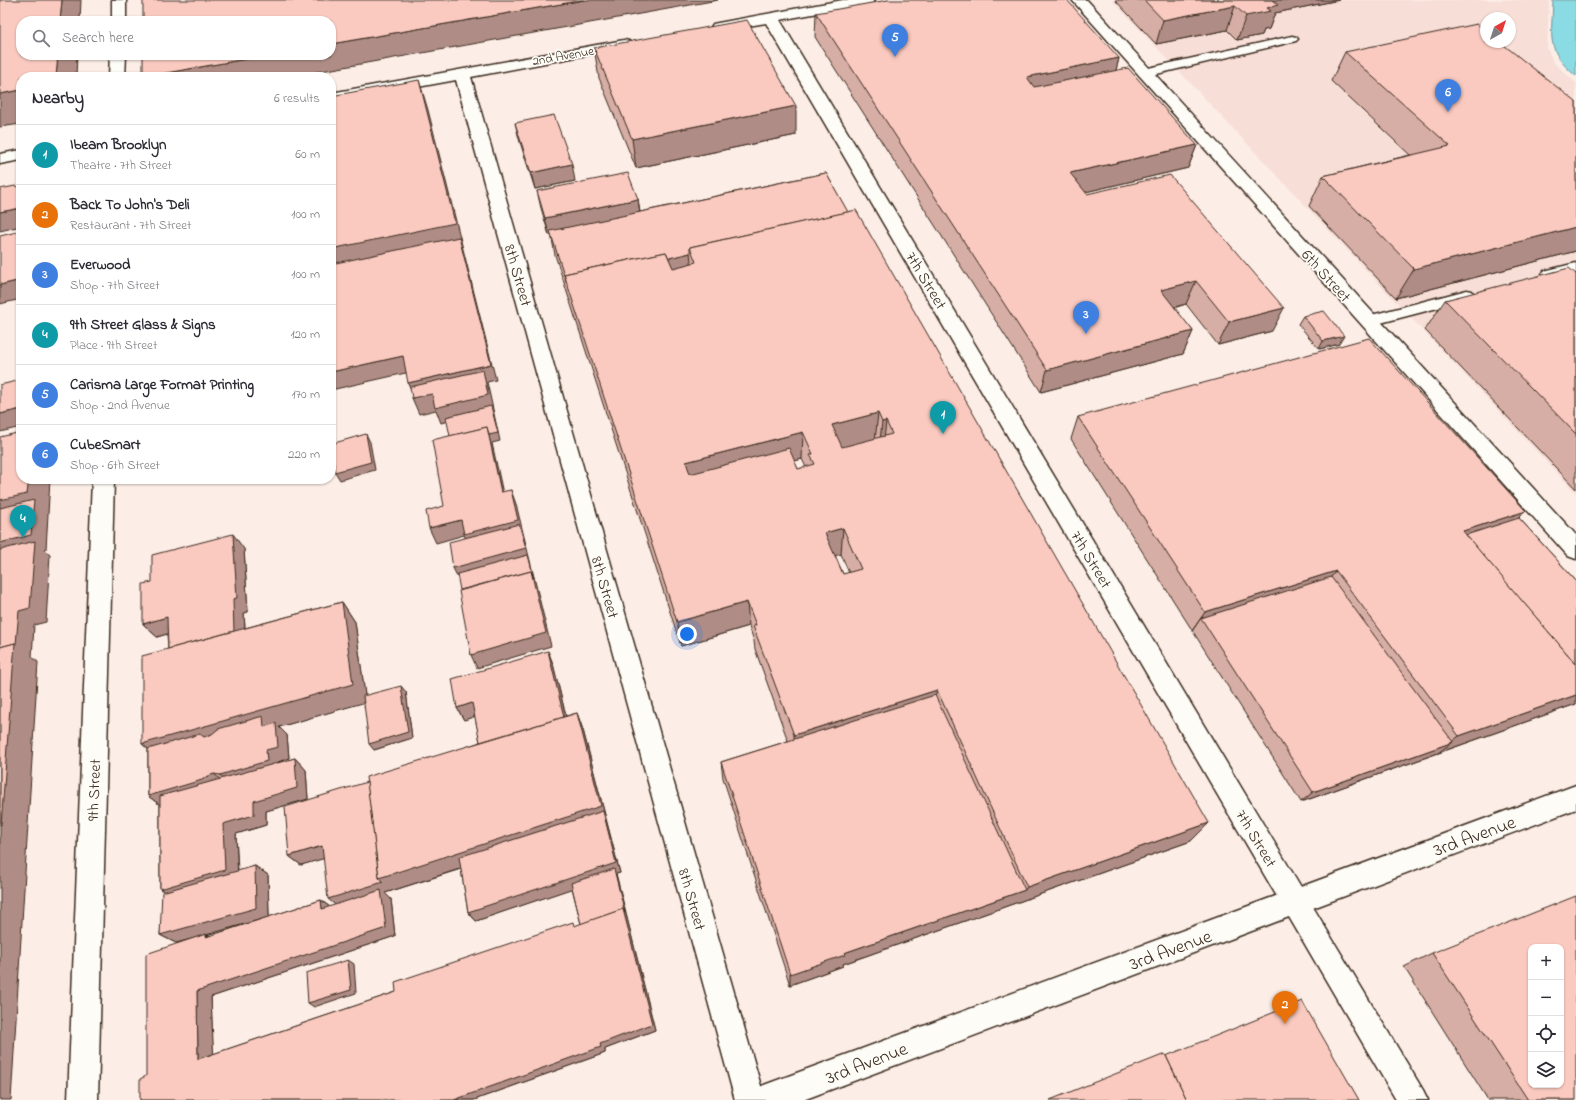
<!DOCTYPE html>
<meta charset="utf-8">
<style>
body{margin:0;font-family:"Indie Flower",sans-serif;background:#f7f7f7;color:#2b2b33}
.controls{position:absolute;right:12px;bottom:12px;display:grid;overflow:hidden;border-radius:8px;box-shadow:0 1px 3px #0004}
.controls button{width:36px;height:36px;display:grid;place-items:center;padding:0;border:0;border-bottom:1px solid #e1e1e2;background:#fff;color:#2b2b33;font:20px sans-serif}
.compass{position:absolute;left:1480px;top:12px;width:36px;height:36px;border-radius:50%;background:#fff;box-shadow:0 1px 3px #0004;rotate:39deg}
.you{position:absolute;left:687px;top:634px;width:14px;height:14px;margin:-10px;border:3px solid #fff;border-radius:50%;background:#1a73e8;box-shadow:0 0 0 6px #1a73e833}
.badge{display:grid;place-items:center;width:26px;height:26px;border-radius:50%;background:#db2777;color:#fff;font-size:13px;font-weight:700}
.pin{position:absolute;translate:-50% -33px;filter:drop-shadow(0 1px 2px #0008)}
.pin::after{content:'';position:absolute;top:21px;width:14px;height:12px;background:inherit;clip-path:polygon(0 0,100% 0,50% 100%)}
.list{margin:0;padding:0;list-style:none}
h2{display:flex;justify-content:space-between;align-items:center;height:52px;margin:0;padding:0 16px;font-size:17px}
h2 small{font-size:13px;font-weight:400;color:#7c7c81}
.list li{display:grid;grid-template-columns:26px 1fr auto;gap:12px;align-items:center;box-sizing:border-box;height:60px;padding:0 16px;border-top:1px solid #e1e1e2}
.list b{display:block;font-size:15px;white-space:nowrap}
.list p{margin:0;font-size:13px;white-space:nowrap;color:#7c7c81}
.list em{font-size:13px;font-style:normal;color:#7c7c81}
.icon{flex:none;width:22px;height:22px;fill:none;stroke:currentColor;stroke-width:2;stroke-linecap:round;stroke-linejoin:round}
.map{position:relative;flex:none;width:1576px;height:1100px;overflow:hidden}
.search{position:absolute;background:#fff;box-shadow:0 1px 3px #0004;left:16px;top:16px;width:320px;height:44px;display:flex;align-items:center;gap:10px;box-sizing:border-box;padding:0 14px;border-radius:16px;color:#7c7c81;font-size:15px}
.panel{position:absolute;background:#fff;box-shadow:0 1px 3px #0004;left:16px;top:72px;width:320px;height:412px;border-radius:16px}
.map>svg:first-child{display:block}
.built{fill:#f7ded7;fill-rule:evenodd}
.water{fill:#8bdbe5;stroke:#6b9495}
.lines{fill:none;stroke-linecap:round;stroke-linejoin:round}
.service-casing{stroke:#3b2a1e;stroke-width:3}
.minor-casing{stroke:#3b2a1e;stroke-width:3}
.secondary-casing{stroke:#3b2a1e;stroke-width:3}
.service{fill:#fdfcf7;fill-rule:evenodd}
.minor{fill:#fdfcf7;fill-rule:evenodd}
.secondary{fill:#fdfcf7;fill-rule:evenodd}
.wall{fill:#d7aea5;stroke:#3b2a1e;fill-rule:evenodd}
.shaded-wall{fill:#af8d86;stroke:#3b2a1e}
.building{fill:#facac0;stroke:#3b2a1e;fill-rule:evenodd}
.labels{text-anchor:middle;stroke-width:3.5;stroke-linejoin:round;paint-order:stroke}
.far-street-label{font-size:13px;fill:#3b2a1e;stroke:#fdfcf7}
.street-label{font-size:16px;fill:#3b2a1e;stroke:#fdfcf7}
.near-street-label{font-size:19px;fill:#3b2a1e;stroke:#fdfcf7}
</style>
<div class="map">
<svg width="1576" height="1100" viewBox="0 0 1576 1100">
<rect width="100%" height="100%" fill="#fcede6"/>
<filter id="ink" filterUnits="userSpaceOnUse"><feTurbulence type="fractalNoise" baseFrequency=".025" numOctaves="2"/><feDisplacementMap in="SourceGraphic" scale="8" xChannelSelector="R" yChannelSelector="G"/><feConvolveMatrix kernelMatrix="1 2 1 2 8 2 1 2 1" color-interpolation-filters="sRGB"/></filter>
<g filter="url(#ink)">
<path class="built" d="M1112,0h437l-2,48 6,14 23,21v410zM1486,18h24v24h-24z"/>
<path class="water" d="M1553,0h23v76c-31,-26 -24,-39 -23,-76z"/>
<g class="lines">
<defs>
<g id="service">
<path d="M1292,36l4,1 2,2 -2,2 -152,36 -4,-1 -2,-3 2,-3 4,-1z"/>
<path d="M1576,263v10l-27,6 -5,-2 -2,-3 2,-3z"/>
<path d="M1467,290l5,1 2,4 -2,4 -103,27 -5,-1 -2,-4 2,-4z"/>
</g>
<g id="minor">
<path d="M843,0h31l-2,3 -5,1 -87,16 643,1070 5,10h-32l-630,-1077 -48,8 -5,-1 -2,-3 2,-3 5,-1z"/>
<path d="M1072,0h15l489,535v24l-8,-3z"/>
<path d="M624,40l5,1 2,3 -2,3 -158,30 294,1023h-30l-279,-1020 -125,23v-10z"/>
<path d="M21,150v10l-21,4v-10z"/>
</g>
<g id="secondary">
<rect x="112" y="0" width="14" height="21"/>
<path d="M110,55h16l-1,22h-16z"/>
<path d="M92,479h22l-16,621h-30z"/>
<path d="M1576,785v24l-773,291h-54l5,-10 10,-5z"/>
</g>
</defs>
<use href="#service" class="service-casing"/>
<use href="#minor" class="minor-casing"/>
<use href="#secondary" class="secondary-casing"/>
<use href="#service" class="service"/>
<use href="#minor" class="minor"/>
<use href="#secondary" class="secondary"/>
</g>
<g class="wall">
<path d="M1115,0h224l-64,13 -6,16 -5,1 -2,5 -25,5 -10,-10 -71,14z"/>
<path d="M816,13l303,45 -3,12 81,75 -9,23 -103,24 2,2 185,137 -54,14 -32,-41 -12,4 19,23 -10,23 -142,38 -226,-355z"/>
<path d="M594,48l202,87 -160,33 -37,-90z"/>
<path d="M1345,52l231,50v149l-180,47 -87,-92 14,-30 87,-21 -79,-74z"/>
<path d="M515,123l60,58 -40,8 -16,-50z"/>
<path d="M826,173l365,668 -348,123v2l-53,19 -67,-207 -2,-16 67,-21 -33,-92 -1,-8 -5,-15 -68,20 -126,-391 -4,-21 -2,1 -8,-27 -4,-17 101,8 2,13zM802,459l4,8 -8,2 -4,-8zM841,554l8,19 -6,1 -8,-19z"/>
<path d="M1576,274v215l-151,-159 20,-30z"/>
<path d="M1303,316l36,28 -20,5 -21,-25z"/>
<path d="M1078,417l448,94 -7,7 57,63v123l-275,98 -230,-363z"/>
<path d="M244,549l4,63 -4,1 1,15 97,-26 13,20 10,74 41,-4 6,46 -38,12 -10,-48 -85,25 8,8 2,23 -11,4v1l17,-5 11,12 2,29 -42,12v14l-30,9 2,37 17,-5 13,9 1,42 -63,18 4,1 111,-36 9,7 5,-2 -11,-47 -23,7 -12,-9 78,-74 113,-40 -5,-26 -11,4 -7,-12 91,-57 5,13 13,52 11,-3 6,17 37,143 -4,1 39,156 -50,19v4l-131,47h-334l6,-24 56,-140 -26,7 -16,-8 4,-44 -4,-2v-84l-12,-9v-47l-6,-5 26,-95 -1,-15 -10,3 -14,-13 9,-42zM461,869l7,43 8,9 96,-33 9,36 -185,68 -183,62 -2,-57 184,-61 -4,-37 -6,-6z"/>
<path d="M1432,953l144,147h-88l-84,-133z"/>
</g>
<g class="shaded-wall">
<path d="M62,0h19l-1,21h-20z"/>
<path d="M584,0h134l-430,77h-145l126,-22h62v-11z"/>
<path d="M1262,0h77l-64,13 -6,16 -5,1 -2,5 -25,5 9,-24z"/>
<path d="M1235,6l-8,24 -71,14 7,-24z"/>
<path d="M58,55h19l-1,22h-20z"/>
<path d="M1119,58l-6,24 -91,19 5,-24z"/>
<path d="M419,80l9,30 68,270 -9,2 13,59 -8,2 14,64 -5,-15 -14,-65 5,-16 -51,12 -5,-13 -17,4 -7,-16h3l-7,-15 83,-19 -160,-82v-33z"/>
<path d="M21,90v34l-21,3v-33z"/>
<path d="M796,106v29l-160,33 -4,-29z"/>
<path d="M1197,145l-9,23 -124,29 6,-24z"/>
<path d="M572,164l3,17 -40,8 -4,-16z"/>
<path d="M638,199l2,16 -91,20 -4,-17z"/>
<path d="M21,208v18l-21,5v-19z"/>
<path d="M1576,227v24l-180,47 18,-29z"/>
<path d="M690,253l3,23 -127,4z"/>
<path d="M21,280v19l-21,5v-19z"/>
<path d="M1196,281l-10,23 -34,9 9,-23z"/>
<path d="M1284,308l-12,23 -54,14 11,-23z"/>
<path d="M1193,331l-10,23 -142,38 6,-22z"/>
<path d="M1344,336l-5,8 -20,5 4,-8z"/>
<path d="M403,356l7,16 -79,18v-18z"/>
<path d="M21,409v18l-21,5v-18z"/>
<path d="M878,413l-3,28 -44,11 1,-27z"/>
<path d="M886,421l-3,28 -4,1 3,-28z"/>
<path d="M803,432l-1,27 -113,30 -3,-27z"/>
<path d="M366,434l4,8 5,28 -35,10 -5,-8z"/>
<path d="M29,479h21l-4,70 -2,1 6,5 -4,67 -12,3 -2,32 6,5 -27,438h-11v-600z"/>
<path d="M511,490l5,14 35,142 -74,22 -6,-13 -6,-51 65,-42 -70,20 -7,-14 17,-20 -6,-13 -28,8 -7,-15 32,-8z"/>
<path d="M1526,511l-21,21 -41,13 -1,-14z"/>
<path d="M843,528l-2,26 -17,5 1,-26z"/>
<path d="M233,534l11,15 4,63 -4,1 2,36 -65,18 52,-68z"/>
<path d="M1336,571l-16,20 -119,27 -9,13 13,-19z"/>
<path d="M342,602l13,20 11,80 -87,25 8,8 2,23 -11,4v11l-46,13 -12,-11 46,-25 -104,10 -20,-16z"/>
<path d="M747,602l2,24 -68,20 -4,-24z"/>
<path d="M167,617l13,13 -23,7 -14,-13z"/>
<path d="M548,651l5,13 16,65 -82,25z"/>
<path d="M401,686l5,6 6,46 -38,12 -5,-6z"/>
<path d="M937,690l-6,22 -137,44v-21z"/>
<path d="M1576,695v9l-138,49 21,-17z"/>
<path d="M472,703l7,12 -15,5 -7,-12z"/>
<path d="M577,713l6,17 37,143 -4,1 39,156 -50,19v4l-131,47h-20l146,-56 25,-126 -10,-44 -139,47 -8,-9 137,-90 -220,71 6,6 4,37 -184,61 3,67 -16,-5 -1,-68 142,-83 -11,-9 51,-21z"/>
<path d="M1453,742l-15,11 -137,49 12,-10z"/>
<path d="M295,758l11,12 2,29 -42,12v14l-30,9 2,45 -63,19 -15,-9 63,-65 31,-23z"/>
<path d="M214,774l13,11 -64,22 -15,-11z"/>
<path d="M1209,823l-18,18 -348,123v2l-53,19v-11l54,-21 181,-63 2,-3z"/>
<path d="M322,846l11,10 -32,9 -12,-9z"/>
<path d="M255,866l13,9 1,42 -63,18 14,8 -14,-6v-2l-30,8 -16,-8z"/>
<path d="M321,900l11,9h-10z"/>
<path d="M348,960l6,4 2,29 -42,14 -6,-4z"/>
</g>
<g class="building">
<path d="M0,0h62l-2,21h-39v34h37l-2,22h-35v13l-21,4z"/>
<path d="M143,0h441l-253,44v-23h-188z"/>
<path d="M888,0h179l52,58 -92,19 7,10 94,-19 69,77 -127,28 17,21 83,-19 114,133 -55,14 -33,-41 -35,9 32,41 -146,39 -231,-357z"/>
<path d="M1144,0h128l6,5 -11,3 4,3 -25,5 -11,-10 -72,14z"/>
<path d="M747,20l49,86 -164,33 -38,-91z"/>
<path d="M1477,24l9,7v11h14l76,60v125l-162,42 -91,-93 127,-30 -105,-94z"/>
<path d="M143,55h126l-126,22z"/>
<path d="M419,80l36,143 -124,26v-153z"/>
<path d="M554,115l18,49 -41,9 -16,-50z"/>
<path d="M628,173l10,26 -93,19 -8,-27z"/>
<path d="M826,173l22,39 -158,35v6l-21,5 -3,-6 -102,22 2,7 -16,-50z"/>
<path d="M15,186l4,1 2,-1v22l-21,4v-23z"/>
<path d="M856,210l353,613 -182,64 -90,-197 -143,45 -41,-109 3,-1 -9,-23 -70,20 -113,-348 102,-22 7,16 23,-6 -6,-15zM878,413l4,9 4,-1 6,13 -50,13 -10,-22zM803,432l10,22 -3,1 5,9 -17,5 -9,-21 -99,26 -4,-12zM843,528l18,41 -18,5 -18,-41z"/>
<path d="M21,231v49l-21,5v-49z"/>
<path d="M459,237l32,127 -83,19 -5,-27 -72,16v-108z"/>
<path d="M1569,268l7,6v160l-131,-134z"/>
<path d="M1324,311l20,25 -21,5 -20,-25z"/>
<path d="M1369,338l157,173 -63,20 113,133v31l-117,41 -123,-165 -131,41 -127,-195z"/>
<path d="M483,370l5,25 -53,13 -3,-14 -20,4 -2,-11z"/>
<path d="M21,380v29l-21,5v-29z"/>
<path d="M491,406l7,27 -9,2 -2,-8 -37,9 -4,-19z"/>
<path d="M487,427l14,65 10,-2 7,30 -54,14 -3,-14 -32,8 -3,-17 18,-5 -12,-66z"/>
<path d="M21,432v47h8l-2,15 -27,6v-63z"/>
<path d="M366,434l5,28 -36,10 -4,-28z"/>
<path d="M34,500l-3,35 -31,8v-35z"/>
<path d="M1519,518l57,63v83l-110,-129z"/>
<path d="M519,524l7,24 -73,20 -4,-26z"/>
<path d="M233,534l4,64 -4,1 1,32 -66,18 -1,-32 -24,7v-40l9,-2v-27z"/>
<path d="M35,541l-5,67 -11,3 -3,33 -1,-1 -15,4v-97z"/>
<path d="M528,555l6,23 -3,-7 -71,19 -3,-16z"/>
<path d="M531,571l15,62 -75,22 -12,-64z"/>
<path d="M1331,577l122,165 -140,50 -112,-174z"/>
<path d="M342,602l11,82 -211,60v-88z"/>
<path d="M15,643l-14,182h-1v-178z"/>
<path d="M548,651l16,66 -84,25 -8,-39 -15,5 -5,-29z"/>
<path d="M401,686l7,46 -39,12 -6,-48z"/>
<path d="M935,695l90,195 -181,63 1,2 -55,19 -69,-212z"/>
<path d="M577,713l24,93 -222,72 -13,-101z"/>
<path d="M263,716l1,11 12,-4 2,24 -12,3 1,11 -47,14 -6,-1 -8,3 -4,3 -54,16v-47l52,-15 4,3 8,-3 6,-5z"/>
<path d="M295,758l2,30 -43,13v14l-31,9 2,46 -65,19v-93z"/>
<path d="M367,782l12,96 4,4 -55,17 -6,-53 -33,10 -4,-49z"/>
<path d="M603,811l13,52 -148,49 -9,-55z"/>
<path d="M255,866l1,42 -96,27 2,-43z"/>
<path d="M614,869l11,44 -2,-4 -42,15 -10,-41z"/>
<path d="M381,890l5,38 -189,63 1,68 198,-67 -1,-10 178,-60 1,4 49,-17 29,115 -52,20 1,3 -147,53h-314v-21l6,-3v-122l60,-20v3l115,-37 1,9z"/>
<path d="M1576,896v204h-48l-96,-147zM1531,947h30v138h-30z"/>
<path d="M348,960l3,30 -43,13 -2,-30z"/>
<path d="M1302,1001l57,99h-172l-21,-44z"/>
<path d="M1165,1054l22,46h-137z"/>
</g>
</g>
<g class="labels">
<g class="far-street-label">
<text transform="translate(563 55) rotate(-10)" y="5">2nd Avenue</text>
</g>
<g class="street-label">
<text transform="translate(519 275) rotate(74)" y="6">8th Street</text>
<text transform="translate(1327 275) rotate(48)" y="6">6th Street</text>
<text transform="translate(927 280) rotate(59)" y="6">7th Street</text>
<text transform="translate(1092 559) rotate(59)" y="6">7th Street</text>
<text transform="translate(606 587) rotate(74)" y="6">8th Street</text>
<text transform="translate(93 790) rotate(-88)" y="6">9th Street</text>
<text transform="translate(1257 838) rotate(59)" y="6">7th Street</text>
<text transform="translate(693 899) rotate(74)" y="6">8th Street</text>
</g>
<g class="near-street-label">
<text transform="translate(1474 835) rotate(-20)" y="7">3rd Avenue</text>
<text transform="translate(1170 949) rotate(-20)" y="7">3rd Avenue</text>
<text transform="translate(866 1062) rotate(-21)" y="7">3rd Avenue</text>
</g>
</g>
</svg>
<div class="controls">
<button>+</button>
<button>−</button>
<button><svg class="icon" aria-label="locate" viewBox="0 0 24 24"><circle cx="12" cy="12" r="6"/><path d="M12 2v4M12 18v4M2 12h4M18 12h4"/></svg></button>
<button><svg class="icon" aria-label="layers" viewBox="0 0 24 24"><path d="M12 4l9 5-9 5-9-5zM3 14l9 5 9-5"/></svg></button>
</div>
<svg class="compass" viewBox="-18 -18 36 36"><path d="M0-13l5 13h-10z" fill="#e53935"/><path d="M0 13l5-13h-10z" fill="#7c7c81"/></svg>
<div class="you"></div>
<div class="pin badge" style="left:943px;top:434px;background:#0f9aa8">1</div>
<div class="pin badge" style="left:1285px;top:1024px;background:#e8710a">2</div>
<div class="pin badge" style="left:1086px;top:334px;background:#3f7fe0">3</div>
<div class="pin badge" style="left:23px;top:538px;background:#0f9aa8">4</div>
<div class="pin badge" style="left:895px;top:57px;background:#3f7fe0">5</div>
<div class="pin badge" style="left:1448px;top:112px;background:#3f7fe0">6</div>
<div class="search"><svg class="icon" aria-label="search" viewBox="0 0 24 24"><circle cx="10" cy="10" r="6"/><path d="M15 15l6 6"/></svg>Search here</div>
<section class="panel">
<h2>Nearby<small>6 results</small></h2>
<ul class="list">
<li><span class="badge" style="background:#0f9aa8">1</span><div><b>Ibeam Brooklyn</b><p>Theatre · 7th Street</p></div><em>60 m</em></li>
<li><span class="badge" style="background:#e8710a">2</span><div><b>Back To John's Deli</b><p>Restaurant · 7th Street</p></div><em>100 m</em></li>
<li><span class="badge" style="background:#3f7fe0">3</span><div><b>Everwood</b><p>Shop · 7th Street</p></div><em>100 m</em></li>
<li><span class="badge" style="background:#0f9aa8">4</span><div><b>9th Street Glass &amp; Signs</b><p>Place · 9th Street</p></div><em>120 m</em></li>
<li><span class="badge" style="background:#3f7fe0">5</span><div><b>Carisma Large Format Printing</b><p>Shop · 2nd Avenue</p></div><em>170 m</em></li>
<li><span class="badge" style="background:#3f7fe0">6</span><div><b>CubeSmart</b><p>Shop · 6th Street</p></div><em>220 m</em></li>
</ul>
</section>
</div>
